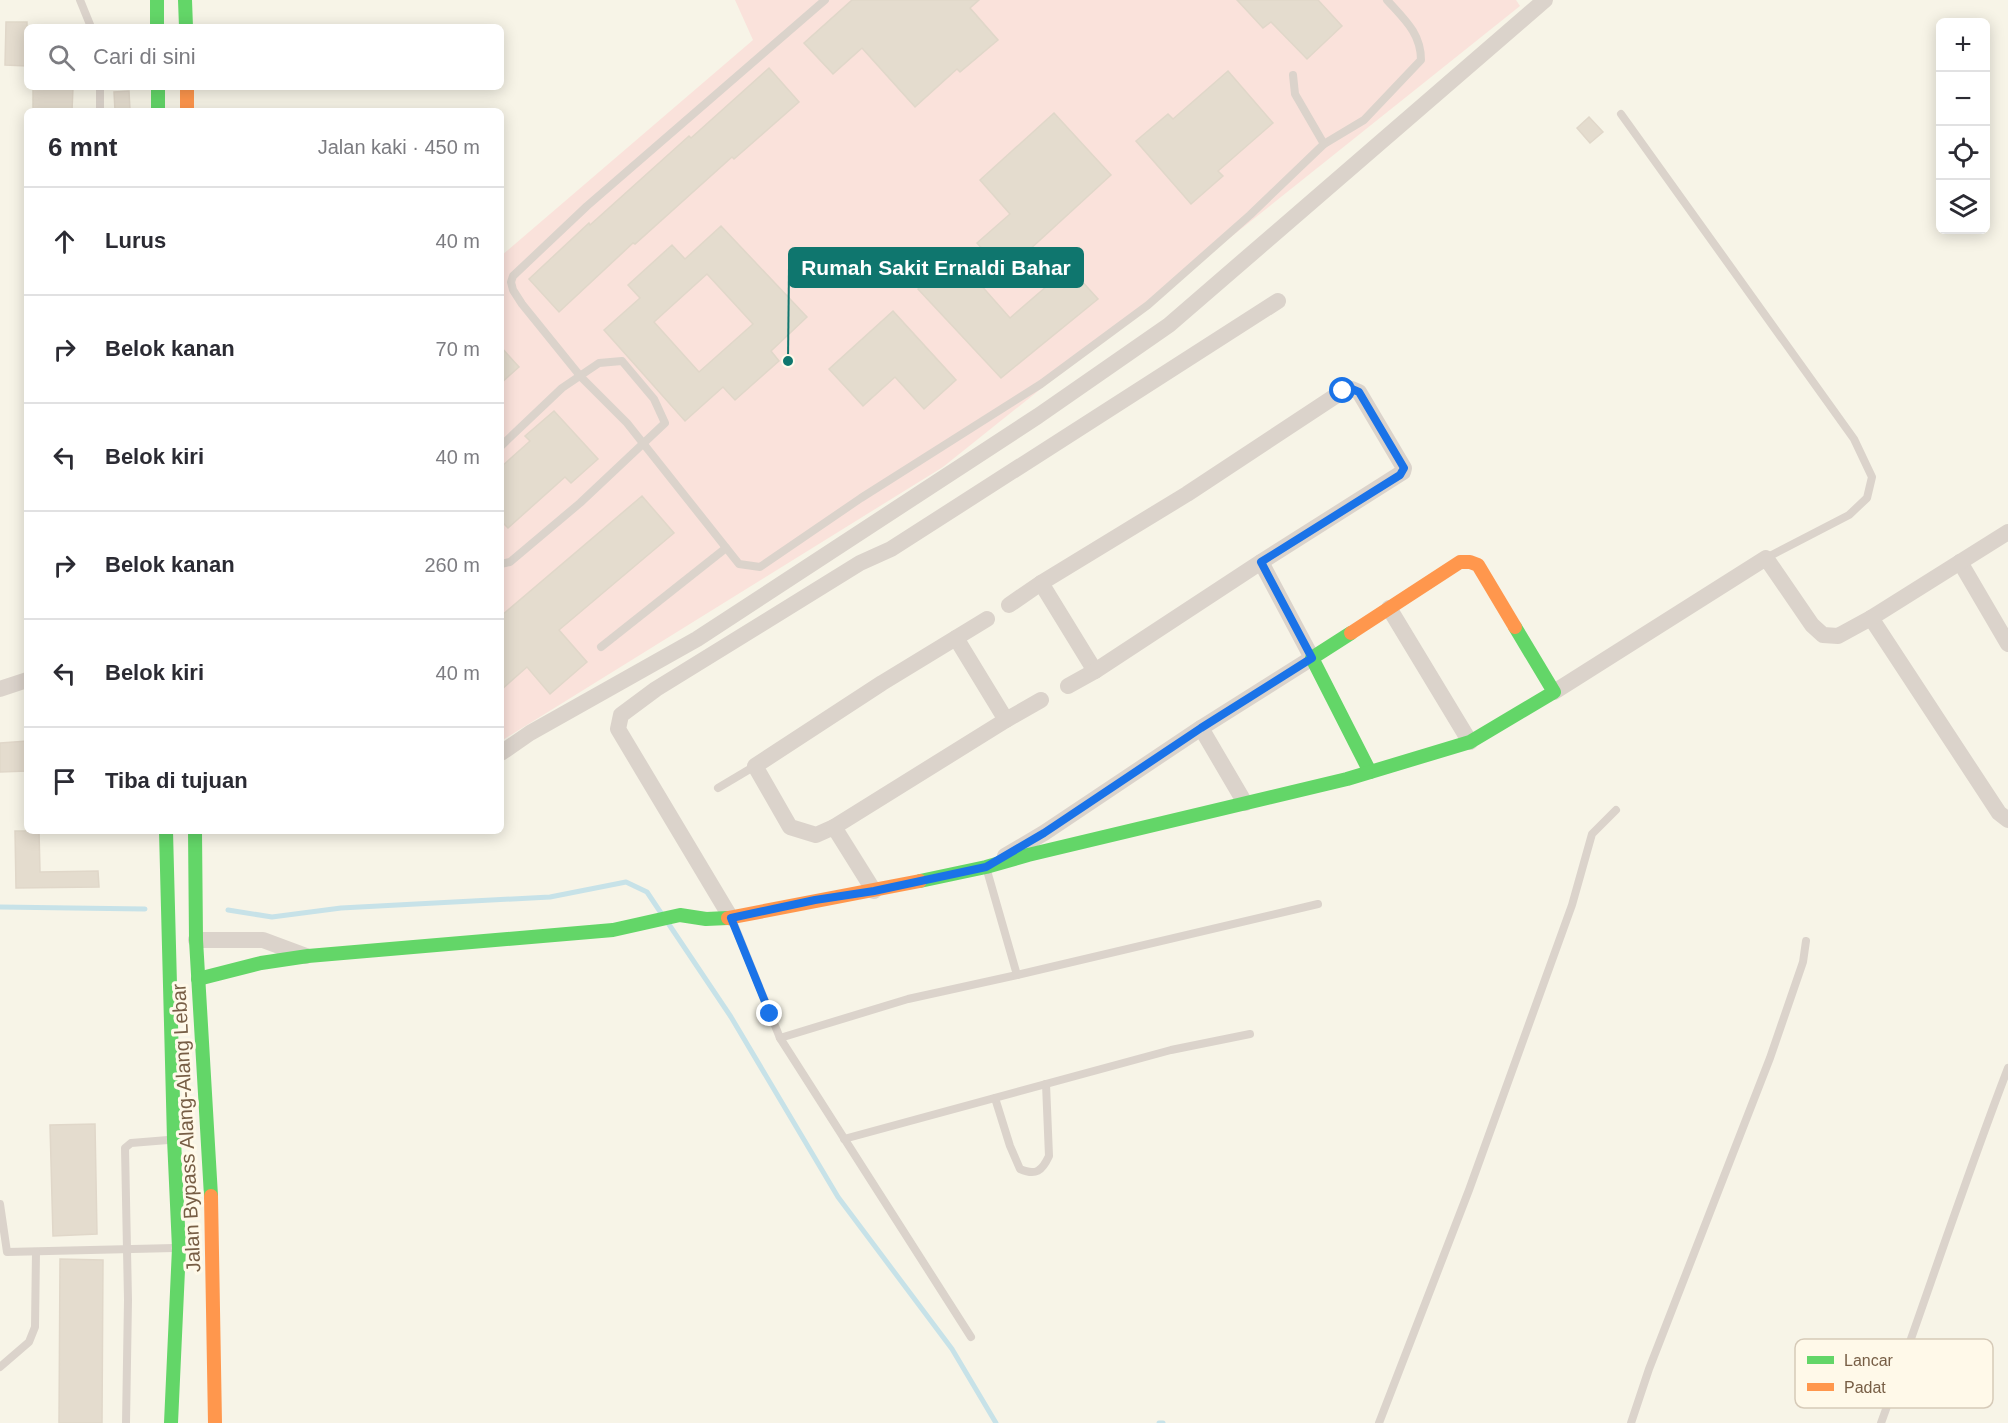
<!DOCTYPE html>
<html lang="id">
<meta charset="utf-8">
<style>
body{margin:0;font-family:Arial,sans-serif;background:#f7f7f7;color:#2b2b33}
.controls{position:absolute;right:18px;top:18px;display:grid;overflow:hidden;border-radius:9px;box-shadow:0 3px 15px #0003}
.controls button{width:54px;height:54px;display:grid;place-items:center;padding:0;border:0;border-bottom:2px solid #e1e1e2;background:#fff;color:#2b2b33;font:30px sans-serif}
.stop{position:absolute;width:18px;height:18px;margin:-14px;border:4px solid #1a73e8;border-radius:50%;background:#fff}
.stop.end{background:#1a73e8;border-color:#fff;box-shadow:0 2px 6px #0008}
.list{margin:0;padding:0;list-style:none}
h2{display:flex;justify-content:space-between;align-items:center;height:78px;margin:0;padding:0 24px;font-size:26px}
h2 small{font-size:20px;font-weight:400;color:#7c7c81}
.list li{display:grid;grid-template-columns:39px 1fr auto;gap:18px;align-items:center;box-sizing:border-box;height:108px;padding:0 24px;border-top:2px solid #e1e1e2}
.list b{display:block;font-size:22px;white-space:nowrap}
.list em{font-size:20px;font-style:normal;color:#7c7c81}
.icon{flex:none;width:33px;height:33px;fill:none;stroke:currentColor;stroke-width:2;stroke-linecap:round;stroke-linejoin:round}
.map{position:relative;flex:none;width:2008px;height:1423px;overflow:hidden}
.search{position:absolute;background:#fff;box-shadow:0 3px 15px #0003;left:24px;top:24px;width:480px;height:66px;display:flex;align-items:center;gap:15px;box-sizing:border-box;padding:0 21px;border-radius:9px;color:#7c7c81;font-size:22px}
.panel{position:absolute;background:#fff;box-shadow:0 3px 15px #0003;left:24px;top:108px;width:480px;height:726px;border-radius:9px}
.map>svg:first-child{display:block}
.medical{fill:#fae2db}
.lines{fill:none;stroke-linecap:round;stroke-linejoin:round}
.stream{stroke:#c7e2e8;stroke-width:5}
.building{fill:#e4dcce;stroke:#e0d7c9;stroke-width:1.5;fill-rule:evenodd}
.lane{stroke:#dbd3cb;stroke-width:8}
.street{stroke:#dbd3cb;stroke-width:16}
.fast{stroke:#63d668;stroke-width:14}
.slow{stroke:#ff974d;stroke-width:14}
.route{stroke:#1a73e8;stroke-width:8}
.labels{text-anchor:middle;stroke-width:6;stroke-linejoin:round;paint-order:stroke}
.street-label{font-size:20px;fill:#775e45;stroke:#fff9e9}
.key{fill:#fff9e9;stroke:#d6cab8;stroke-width:1.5}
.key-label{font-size:16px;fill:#775e45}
.leader{fill:none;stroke:#0f766e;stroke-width:2}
.callout-dot{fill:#0f766e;stroke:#fff9e9;stroke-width:2}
.callout{fill:#0f766e;stroke:#0f766e;stroke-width:2}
.callout-label{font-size:21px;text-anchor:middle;font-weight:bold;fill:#fff}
</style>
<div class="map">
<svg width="2008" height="1423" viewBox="0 0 2008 1423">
<rect width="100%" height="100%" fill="#f7f4e7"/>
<path class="medical" d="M735,0h781l4,6 -577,461 -442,274v-485l252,-216z"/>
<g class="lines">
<g class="stream">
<path d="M0,907l145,2"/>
<path d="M228,910l44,7 69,-9 209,-11 76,-15 21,10 14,21"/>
<path d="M668,923l63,94 107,180 114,152 44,74"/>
<path d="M1159,1423h4"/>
</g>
</g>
<g class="building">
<path d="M852,0h127l-9,8 28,32 -38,32 -3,-3 -42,38 -53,-59 -29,26 -29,-31z"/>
<path d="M1237,0h81l24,26 -35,33 -36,-37 -8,6z"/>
<path d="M6,22h21v44l-22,-1z"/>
<path d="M769,68l30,34 -65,57 -2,-2 -97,87 -2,-1 -74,69 -30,-33 60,-56 1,2 99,-89 2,2z"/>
<path d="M1228,71l45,52 -55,48 5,5 -32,28 -55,-63 32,-27 5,5z"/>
<path d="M33,87h40l-1,24h-39z"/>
<path d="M129,91l1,20h-15l-1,-19z"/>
<path d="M1054,113l57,62 -107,98 -27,-30 33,-29 -30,-34z"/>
<path d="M1589,117l14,15 -13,11 -13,-15z"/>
<path d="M721,226l86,91 -36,34 8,10 -44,39 -12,-13 -38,34 -81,-91 36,-32 -12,-13 44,-40 13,14zM707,274l46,50 -54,48 -45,-50z"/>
<path d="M956,257l54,61 59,-51 29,32 -97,79 -83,-89z"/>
<path d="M893,311l63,69 -32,29 -29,-32 -32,29 -34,-37z"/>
<path d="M501,347l18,20 -18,16z"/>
<path d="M554,411l44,48 -27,24 -6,-6 -57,51 -7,-7v-54l29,-26 -5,-5z"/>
<path d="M642,496l32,37 -115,97 28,32 -37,32 -23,-27 -26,23v-74z"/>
<path d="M27,741v30l-27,1v-29z"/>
<path d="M15,831h24l1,41 58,-1 1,16 -83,1z"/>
<path d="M95,1124l2,110 -44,2 -3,-111z"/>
<path d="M60,1259l43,1 -1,163h-43z"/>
</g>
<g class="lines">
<g class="lane">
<path d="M80,0l11,27"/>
<path d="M825,0l-238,206 -74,70 -2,6 2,8 9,14 59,73 46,46 112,141 21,3 101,-69 180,-114 107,-79 102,-90 74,-71 40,-24 57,-60c0,-27 -17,-41 -34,-60"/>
<path d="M1293,75l2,19 29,50"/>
<path d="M100,111v-24"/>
<path d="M1621,114l233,325 18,38 -5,21 -18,17 -83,43"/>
<path d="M501,446l61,-58 37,-25 23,-2 32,38 11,24 -85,80 -70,59 -9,2"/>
<path d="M601,647l125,-99"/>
<path d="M718,788l37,-22"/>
<path d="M732,919l48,119 128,-39 109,-24 -31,-108"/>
<path d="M1017,975l301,-71"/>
<path d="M780,1038l191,299"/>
<path d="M995,1098l15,48 10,23c16,7 22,2 29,-13l-3,-72"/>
<path d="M844,1139l327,-89 79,-16"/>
<path d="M0,1204l7,48 167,-4"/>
<path d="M0,1367l29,-25 6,-15 1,-75"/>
<path d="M126,1423l2,-123 -3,-152 6,-5 37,-3"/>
<path d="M1379,1423l90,-233 103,-285 20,-71 24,-24"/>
<path d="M1631,1423l18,-54 121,-311 33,-96 3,-21"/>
<path d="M1881,1423c43,-118 82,-238 127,-355"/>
</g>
<g class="street">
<path d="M1960,562l48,82"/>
<path d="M1041,583l54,88"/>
<path d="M1009,605l32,-22 146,-89 156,-103 9,-2 7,3 45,76 -1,4 -142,90"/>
<path d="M1389,608l81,134"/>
<path d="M1871,618l128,195 9,7"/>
<path d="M956,638l50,82"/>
<path d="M0,689l27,-9"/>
<path d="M1554,692l212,-134 46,67 11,10 15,1 33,-18 137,-86"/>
<path d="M1201,728l44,75"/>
<path d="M501,753l29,-20 167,-94 341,-223 131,-91 376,-325"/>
<path d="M834,827l-18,8 -26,-8 -35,-61 127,-83 105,-64"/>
<path d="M1005,856l39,-23 157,-105 111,-70 -51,-96 -166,109 -27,15"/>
<path d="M874,891l-40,-64 172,-107 35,-20"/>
<path d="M731,918l-113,-189 3,-14 35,-26 204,-126 31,-14 387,-248"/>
<path d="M196,940h67l43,16"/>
</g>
<g class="fast">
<path d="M157,0v27"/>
<path d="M185,0l1,27"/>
<path d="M158,87v24"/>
<path d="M1351,633l-39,25 58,114"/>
<path d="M166,831l8,308 5,109 -8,175"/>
<path d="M195,831l1,109 15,256"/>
<path d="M920,881l66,-14 42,-12 319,-76 123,-37 84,-50 -39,-65"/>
<path d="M198,979l63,-16 47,-7 305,-26 67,-15 26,4 22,-1"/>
</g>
<g class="slow">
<path d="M187,87v24"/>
<path d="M1351,633l109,-71h10l8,3 37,62"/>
<path d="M728,918l192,-37"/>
<path d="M211,1196l4,227"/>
</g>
</g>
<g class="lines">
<path class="route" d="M770,1014l-39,-96 84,-18 59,-9 112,-24 58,-34 157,-105 111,-70 -51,-96 139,-87 4,-7 -45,-76 -7,-3 -9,2"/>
</g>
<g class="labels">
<g class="street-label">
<text transform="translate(186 1128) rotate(-93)" y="7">Jalan Bypass Alang-Alang Lebar</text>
</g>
</g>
<rect x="1795" y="1339" width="198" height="69" rx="9" class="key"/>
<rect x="1807" y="1356" width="27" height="8" fill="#63d668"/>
<rect x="1807" y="1383" width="27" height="8" fill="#ff974d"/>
<g class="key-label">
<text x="1844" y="1366">Lancar</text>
<text x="1844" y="1393">Padat</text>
</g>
<path class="leader" d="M788 361L789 267"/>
<circle class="callout-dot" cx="788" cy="361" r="6"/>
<rect class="callout" x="789" y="248" width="294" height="39" rx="6"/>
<g class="callout-label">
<text x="936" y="275">Rumah Sakit Ernaldi Bahar</text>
</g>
</svg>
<div class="controls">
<button>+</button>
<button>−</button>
<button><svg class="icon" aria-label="locate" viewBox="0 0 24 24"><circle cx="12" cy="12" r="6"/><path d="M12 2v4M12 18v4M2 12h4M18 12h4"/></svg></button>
<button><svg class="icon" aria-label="layers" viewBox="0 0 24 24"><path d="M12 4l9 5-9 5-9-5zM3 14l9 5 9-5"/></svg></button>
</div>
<div class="stop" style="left:1343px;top:391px"></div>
<div class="stop end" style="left:770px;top:1014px"></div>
<div class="search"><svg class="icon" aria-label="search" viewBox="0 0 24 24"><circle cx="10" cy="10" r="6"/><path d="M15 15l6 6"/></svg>Cari di sini</div>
<section class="panel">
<h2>6 mnt<small>Jalan kaki · 450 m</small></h2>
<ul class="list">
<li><svg class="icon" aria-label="ahead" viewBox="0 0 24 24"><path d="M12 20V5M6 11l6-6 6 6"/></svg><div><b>Lurus</b></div><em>40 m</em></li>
<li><svg class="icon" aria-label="right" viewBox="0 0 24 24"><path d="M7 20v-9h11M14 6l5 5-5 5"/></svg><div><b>Belok kanan</b></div><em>70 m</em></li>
<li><svg class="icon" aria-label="left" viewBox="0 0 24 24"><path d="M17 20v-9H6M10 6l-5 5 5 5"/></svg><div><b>Belok kiri</b></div><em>40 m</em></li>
<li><svg class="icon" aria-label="right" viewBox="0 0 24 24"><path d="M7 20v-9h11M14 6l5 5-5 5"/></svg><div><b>Belok kanan</b></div><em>260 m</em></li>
<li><svg class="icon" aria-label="left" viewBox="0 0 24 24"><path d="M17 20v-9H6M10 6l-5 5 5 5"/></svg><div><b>Belok kiri</b></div><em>40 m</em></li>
<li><svg class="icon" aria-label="arrive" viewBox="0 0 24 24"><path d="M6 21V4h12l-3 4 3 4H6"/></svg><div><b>Tiba di tujuan</b></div></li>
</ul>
</section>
</div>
